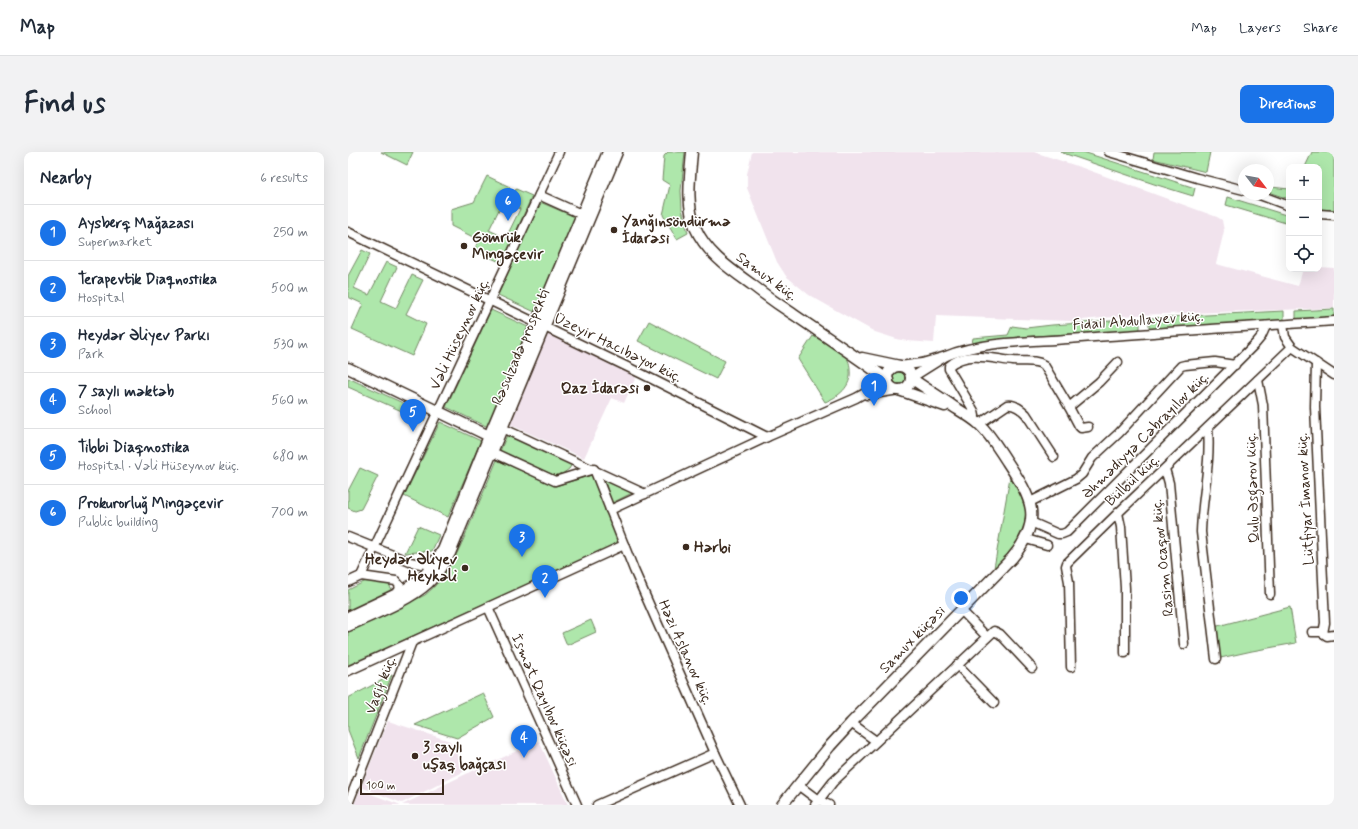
<!DOCTYPE html>
<meta charset="utf-8">
<style>
body{margin:0;font-family:Mynerve,sans-serif;background:#f2f2f3;color:#1f2937}
.controls{position:absolute;right:12px;top:12px;display:grid;overflow:hidden;border-radius:8px;box-shadow:0 4px 16px #0002}
.controls button{width:36px;height:36px;display:grid;place-items:center;padding:0;border:0;border-bottom:1px solid #e0e1e3;background:#fff;color:#1f2937;font:20px sans-serif}
.compass{position:absolute;left:890px;top:12px;width:36px;height:36px;border-radius:50%;background:#fff;box-shadow:0 4px 16px #0002;rotate:121deg}
.scale{position:absolute;left:12px;bottom:10px;width:84px;box-sizing:border-box;padding-left:4px;border:2px solid #3b2a1e;border-top:0;font-size:11px;line-height:14px;white-space:nowrap;color:#3b2a1e;-webkit-text-stroke:3px #fff;paint-order:stroke}
.you{position:absolute;left:613px;top:446px;width:14px;height:14px;margin:-10px;border:3px solid #fff;border-radius:50%;background:#1a73e8;box-shadow:0 0 0 6px #1a73e833}
.badge{display:grid;place-items:center;width:26px;height:26px;border-radius:50%;background:#1a73e8;color:#fff;font-size:13px;font-weight:700}
.pin{position:absolute;translate:-50% -33px;filter:drop-shadow(0 1px 2px #0008)}
.pin::after{content:'';position:absolute;top:21px;width:14px;height:12px;background:inherit;clip-path:polygon(0 0,100% 0,50% 100%)}
.list{margin:0;padding:0;list-style:none}
h2{display:flex;justify-content:space-between;align-items:center;height:52px;margin:0;padding:0 16px;font-size:17px}
h2 small{font-size:13px;font-weight:400;color:#747a83}
.list li{display:grid;grid-template-columns:26px 1fr auto;gap:12px;align-items:center;box-sizing:border-box;height:56px;padding:0 16px;border-top:1px solid #e0e1e3}
.list b{display:block;font-size:15px;white-space:nowrap}
.list p{margin:0;font-size:13px;white-space:nowrap;color:#747a83}
.list em{font-size:13px;font-style:normal;color:#747a83}
.icon{flex:none;width:22px;height:22px;fill:none;stroke:currentColor;stroke-width:2;stroke-linecap:round;stroke-linejoin:round}
.map{position:relative;flex:none;width:986px;height:653px;overflow:hidden;border-radius:8px}
header{display:flex;align-items:center;gap:24px;box-sizing:border-box;height:56px;padding:0 20px;background:#fff;border-bottom:1px solid #e0e1e3}
header strong{font-size:19px}
nav{display:flex;gap:22px;margin-inline-start:auto;font-size:14px}
.intro{display:flex;align-items:center;justify-content:space-between;box-sizing:border-box;height:96px;padding:0 24px}
h1{margin:0;font-size:28px}
.button{padding:10px 18px;border-radius:8px;background:#1a73e8;color:#fff;font-size:14px;font-weight:700}
main{display:flex;gap:24px;padding:0 24px}
aside{flex:1;background:#fff;border-radius:8px;box-shadow:0 4px 16px #0002}
.map>svg:first-child{display:block}
.built{fill:#f1e3ed}
.green{fill:#aee7ab;stroke:#748864}
.lines{fill:none;stroke-linecap:round;stroke-linejoin:round}
.minor-casing{stroke:#3b2a1e;stroke-width:11}
.major-casing{stroke:#3b2a1e;stroke-width:13}
.minor{stroke:#fff;stroke-width:8}
.major{stroke:#fff;stroke-width:10}
.poi-dot{fill:#3b2a1e;stroke:#fff;stroke-width:1.5}
.labels{text-anchor:middle;stroke-width:3;stroke-linejoin:round;paint-order:stroke}
.poi-label{font-size:15px;font-weight:bold;fill:#3b2a1e;stroke:#fff;text-anchor:start}
.street-label{font-size:15px;fill:#3b2a1e;stroke:#fff}
</style>
<header>
<strong>Map</strong>
<nav><a>Map</a><a>Layers</a><a>Share</a></nav>
</header>
<div class="intro"><h1>Find us</h1><a class="button">Directions</a></div>
<main>
<aside>
<h2>Nearby<small>6 results</small></h2>
<ul class="list">
<li><span class="badge">1</span><div><b>Aysberq Mağazası</b><p>Supermarket</p></div><em>250 m</em></li>
<li><span class="badge">2</span><div><b>Terapevtik Diaqnostika</b><p>Hospital</p></div><em>500 m</em></li>
<li><span class="badge">3</span><div><b>Heydər Əliyev Parkı</b><p>Park</p></div><em>530 m</em></li>
<li><span class="badge">4</span><div><b>7 saylı məktəb</b><p>School</p></div><em>560 m</em></li>
<li><span class="badge">5</span><div><b>Tibbi Diaqnostika</b><p>Hospital · Vəli Hüseynov küç.</p></div><em>680 m</em></li>
<li><span class="badge">6</span><div><b>Prokurorluğ Mingəçevir</b><p>Public building</p></div><em>700 m</em></li>
</ul>
</aside>
<div class="map">
<svg width="986" height="653" viewBox="0 0 986 653">
<rect width="100%" height="100%" fill="#fff"/>
<filter id="ink" filterUnits="userSpaceOnUse"><feTurbulence type="fractalNoise" baseFrequency=".025" numOctaves="2"/><feDisplacementMap in="SourceGraphic" scale="8" xChannelSelector="R" yChannelSelector="G"/><feConvolveMatrix kernelMatrix="1 2 1 2 8 2 1 2 1" color-interpolation-filters="sRGB"/></filter>
<g filter="url(#ink)">
<g class="built">
<path d="M404,0h282l46,15 137,50 5,3 2,11 -8,33 82,22 5,-17h16v-2l15,1v40l-199,7 -64,6 -135,-5 -2,27 -27,-2 -10,-2 -22,-7 -36,-20 -30,-17 -23,-19 -9,-14 -30,-74v-14z"/>
<path d="M200,182l88,43 -12,26 -12,-5 -28,60 -75,-34z"/>
<path d="M40,569l62,20 15,30 -63,32 -41,-16z"/>
<path d="M191,589l29,64h-166l62,-30z"/>
<path d="M12,638l41,15h-47z"/>
</g>
<g class="green">
<path d="M33,0h32l-6,13z"/>
<path d="M320,0h17l-4,39 1,18 6,24 -11,6 -14,-24 7,-30 -8,-5 2,-24z"/>
<path d="M712,0h23l112,36 -2,8 -39,-12z"/>
<path d="M806,0h56l-4,20 -53,-13z"/>
<path d="M964,0h22v58l-15,-1v-42h-14z"/>
<path d="M139,24l23,11 -21,43 17,8 14,-29 -11,-5 7,-15 16,7 -30,67 -28,-13 5,-10 -28,-14v-17l23,-7z"/>
<path d="M923,35l18,2v10l-21,-7v-4z"/>
<path d="M880,45l61,19v8l-63,-19z"/>
<path d="M192,50l35,15 -40,95 -37,-17z"/>
<path d="M14,98l8,4 -16,34 15,7 17,-33 11,5 -16,34 15,7 16,-33 11,5 -17,34 20,10 -14,32 -60,-27 11,-25 -15,-7v-21z"/>
<path d="M986,157v9l-38,2v-9z"/>
<path d="M143,158l39,18 -42,99 -42,-20z"/>
<path d="M936,159v9l-135,9v-11z"/>
<path d="M792,167v11l-121,7 -47,6 1,-5 35,-3 4,-9 14,2 26,-3z"/>
<path d="M301,169l76,40 -9,18 -78,-38z"/>
<path d="M465,184c9,5 25,12 32,20 4,4 5,9 5,14 2,17 -12,27 -25,32l-27,-43z"/>
<circle cx="551" cy="226" r="6"/>
<path d="M0,226l79,36 -3,7 -76,-34z"/>
<path d="M92,270l41,19 -33,76 -44,-21z"/>
<path d="M159,283l65,29 -3,5 -11,8 -58,-26z"/>
<path d="M149,308l58,26 37,-11 27,68 -271,122v-33l77,-37c25,-20 36,-50 48,-78 8,-19 16,-38 24,-57z"/>
<path d="M12,316l18,8 -17,33 -6,2 -7,-3v-17z"/>
<path d="M662,325c5,9 11,18 14,28 9,27 -13,46 -30,63z"/>
<path d="M256,327l28,14 -20,10z"/>
<path d="M70,374l21,9 -7,16 -27,2z"/>
<path d="M18,429l23,2 3,9 -44,20v-22z"/>
<path d="M942,455l6,36 -44,8 -36,8 -2,-32z"/>
<path d="M243,468l5,12 -29,13 -5,-12z"/>
<path d="M44,523l-33,83 -11,-28v-32z"/>
<path d="M135,541l11,24 -37,21 -42,-13z"/>
</g>
<g class="lines">
<defs>
<g id="minor">
<path d="M761,0l88,26 47,12"/>
<path d="M909,42l32,12"/>
<path d="M191,43l42,19"/>
<path d="M971,62l15,1"/>
<path d="M0,80l294,142 125,63"/>
<path d="M935,173l2,12 7,10 42,28"/>
<path d="M598,204c36,-15 84,-14 122,-17 89,-7 177,-12 266,-18"/>
<path d="M968,211l-1,44 10,216 -2,10"/>
<path d="M552,214l22,-3 24,-7 -35,22"/>
<path d="M910,228l5,25 7,189"/>
<path d="M519,243l32,-5"/>
<path d="M721,255l10,19 2,2 7,-1"/>
<path d="M625,267l2,-3 -1,-5 -25,-42v-3c18,-16 44,-7 64,-5 11,1 22,-2 31,4l25,42 30,-25 19,-20"/>
<path d="M631,272l28,-19c7,-1 14,4 19,9l28,43"/>
<path d="M860,276c3,36 -6,69 -7,104l15,127"/>
<path d="M149,278l5,-2 143,66"/>
<path d="M143,295l1,5 63,29 39,-12 40,101 81,183 25,52"/>
<path d="M817,317l4,14 15,161"/>
<path d="M682,350l46,-23 6,-5 10,-16 27,-25 62,-67 4,-1 30,-3 20,3"/>
<path d="M262,358l157,-73 89,-39 32,-18"/>
<path d="M770,361l3,14 4,61v65"/>
<path d="M683,370l27,12h4l5,-2 189,-189 5,-6 5,-11"/>
<path d="M0,385l62,25 11,2 15,-2"/>
<path d="M678,387l21,6"/>
<path d="M13,424l35,5 4,5 -2,8"/>
<path d="M0,430l13,-6 198,-424"/>
<path d="M140,455l89,198"/>
<path d="M613,458l26,27"/>
<path d="M964,480h9l6,4 7,-1"/>
<path d="M609,513l37,38"/>
<path d="M723,515l-2,-85 -3,-16 1,-3 51,-50 174,-166"/>
<path d="M0,519l276,-126"/>
<path d="M503,571l25,18"/>
<path d="M450,633l20,15 11,5"/>
<path d="M0,652l64,-162"/>
<path d="M249,653l118,-52"/>
<path d="M467,653l18,-23 161,-151 6,3 32,34"/>
</g>
<g id="major">
<path d="M344,0c-2,25 -6,51 3,75 11,26 35,42 56,57 14,11 28,21 42,30 32,22 64,43 95,66"/>
<path d="M514,206l38,8"/>
<circle cx="551" cy="226" r="12"/>
<path d="M0,216l141,68"/>
<path d="M551,238l46,16"/>
<path d="M0,465l55,-26 18,-12 7,-8 15,-21 46,-114 119,-284"/>
<path d="M0,474c25,-12 59,-24 80,-43 9,-8 15,-19 22,-30l167,-401"/>
<path d="M434,653l48,-59 21,-23 161,-165c33,-40 19,-60 -6,-98 -8,-12 -16,-26 -27,-36 -8,-7 -17,-12 -25,-17 -14,-10 -29,-19 -43,-29"/>
</g>
</defs>
<use href="#minor" class="minor-casing"/>
<use href="#major" class="major-casing"/>
<use href="#minor" class="minor"/>
<use href="#major" class="major"/>
</g>
</g>
<g class="poi-dot">
<circle cx="266" cy="78" r="4"/>
<circle cx="116" cy="94" r="4"/>
<circle cx="299" cy="236" r="4"/>
<circle cx="338" cy="395" r="4"/>
<circle cx="117" cy="416" r="4"/>
<circle cx="67" cy="604" r="4"/>
</g>
<g class="labels">
<g class="poi-label">
<text x="274" y="74">Yanğınsöndürmə<tspan x="274" dy="17">İdarəsi</tspan></text>
<text x="124" y="90">Gömrük<tspan x="124" dy="17">Mingəçevir</tspan></text>
<text x="291" y="241" text-anchor="end">Qaz İdarəsi</text>
<text x="346" y="400">Hərbi</text>
<text x="109" y="412" text-anchor="end">Heydər Əliyev<tspan x="109" dy="17">Heykəli</tspan></text>
<text x="75" y="600">3 saylı<tspan x="75" dy="17">uşaq bağçası</tspan></text>
</g>
<g class="street-label">
<text transform="translate(419 124) rotate(36)" y="5">Samux küç.</text>
<text transform="translate(790 168) rotate(-4)" y="5">Fidail Abdullayev küç.</text>
<text transform="translate(111 182) rotate(-65)" y="5">Vəli Hüseynov küç.</text>
<text transform="translate(172 195) rotate(-67)" y="5">Rəsulzadə prospekti</text>
<text transform="translate(270 195) rotate(26)" y="5">Üzeyir Hacıbəyov küç.</text>
<text transform="translate(797 283) rotate(-45)" y="5">Əhmədiyyə Cəbrayılov küç.</text>
<text transform="translate(784 328) rotate(-43)" y="5">Bülbül küç.</text>
<text transform="translate(904 336) rotate(-92)" y="5">Qulu Əsgərov küç.</text>
<text transform="translate(957 347) rotate(-93)" y="5">Lütfiyar İmanov küç.</text>
<text transform="translate(814 406) rotate(-96)" y="5">Rasim Ocaqov küç.</text>
<text transform="translate(564 487) rotate(-46)" y="5">Samux küçəsi</text>
<text transform="translate(338 500) rotate(66)" y="5">Həzi Aslanov küç.</text>
<text transform="translate(32 533) rotate(-69)" y="5">Vagif küç.</text>
<text transform="translate(197 548) rotate(66)" y="5">İsmət Qayıbov küçəsi</text>
</g>
</g>
</svg>
<div class="controls">
<button>+</button>
<button>−</button>
<button><svg class="icon" aria-label="locate" viewBox="0 0 24 24"><circle cx="12" cy="12" r="6"/><path d="M12 2v4M12 18v4M2 12h4M18 12h4"/></svg></button>
</div>
<svg class="compass" viewBox="-18 -18 36 36"><path d="M0-13l5 13h-10z" fill="#e53935"/><path d="M0 13l5-13h-10z" fill="#747a83"/></svg>
<div class="scale">100 m</div>
<div class="you"></div>
<div class="pin badge" style="left:526px;top:254px">1</div>
<div class="pin badge" style="left:197px;top:446px">2</div>
<div class="pin badge" style="left:174px;top:405px">3</div>
<div class="pin badge" style="left:176px;top:606px">4</div>
<div class="pin badge" style="left:65px;top:280px">5</div>
<div class="pin badge" style="left:160px;top:69px">6</div>
</div>
</main>
